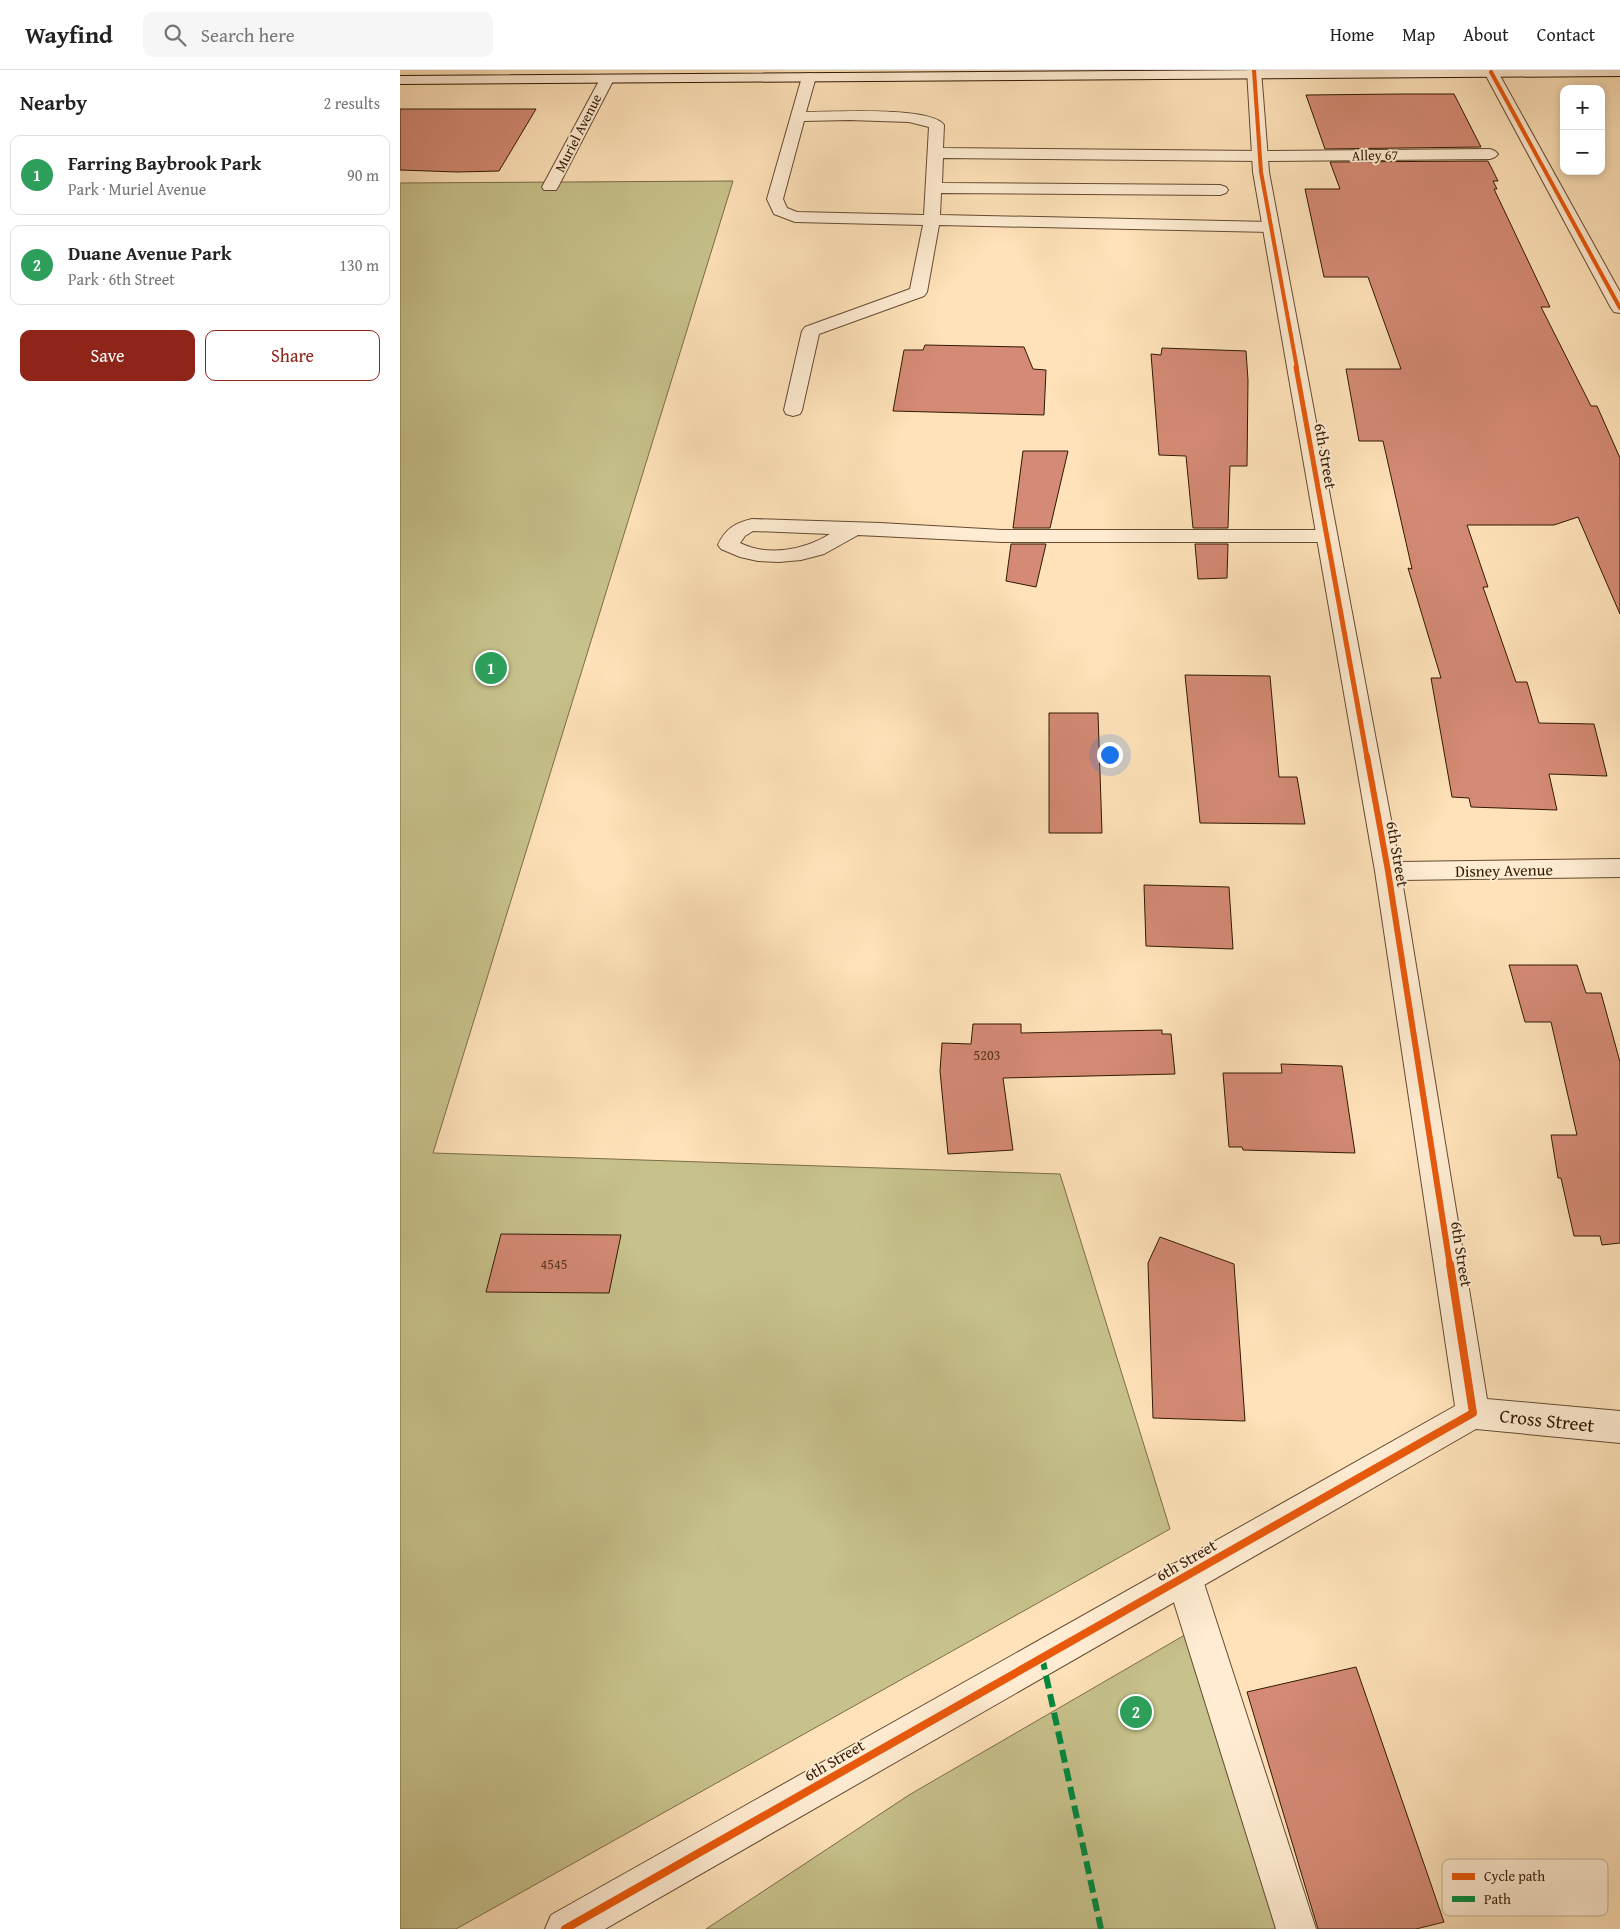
<!DOCTYPE html>
<meta charset="utf-8">
<style>
body{margin:0;font-family:"Gentium Book Plus",serif;background:#f6f6f6;color:#222}
.controls{position:absolute;right:15px;top:15px;display:grid;overflow:hidden;border-radius:10px;box-shadow:0 2px 8px #0003}
.controls button{width:45px;height:45px;display:grid;place-items:center;padding:0;border:0;border-bottom:1px solid #e0e0e0;background:#fff;color:#222;font:25px sans-serif}
.you{position:absolute;left:709px;top:684px;width:18px;height:18px;margin:-12px;border:4px solid #fff;border-radius:50%;background:#1a73e8;box-shadow:0 0 0 8px #1a73e833}
.badge{display:grid;place-items:center;width:32px;height:32px;border-radius:50%;background:#8f2418;color:#fff;font-size:16px;font-weight:700}
.pin{position:absolute;translate:-50% -50%;border:2px solid #fff;box-shadow:0 1px 5px #0006}
.list{margin:0;padding:0;list-style:none}
h2{display:flex;justify-content:space-between;align-items:center;height:65px;margin:0;padding:0 20px;font-size:21px}
h2 small{font-size:16px;font-weight:400;color:#767676}
.list li{display:grid;grid-template-columns:32px 1fr auto;gap:15px;align-items:center;box-sizing:border-box;height:80px;margin:0 10px 10px;padding:0 10px;border:1px solid #e0e0e0;border-radius:10px}
.list b{display:block;font-size:19px;white-space:nowrap}
.list p{margin:0;font-size:16px;white-space:nowrap;color:#767676}
.list em{font-size:16px;font-style:normal;color:#767676}
.actions{display:flex;gap:10px;padding:15px 20px}
.actions a{flex:1;padding:11px 0;border:1px solid #8f2418;border-radius:10px;text-align:center;font-size:18px;color:#8f2418}
.actions .main{background:#8f2418;color:#fff}
.icon{flex:none;width:28px;height:28px;fill:none;stroke:currentColor;stroke-width:2;stroke-linecap:round;stroke-linejoin:round}
.map{position:relative;flex:none;width:1220px;height:1859px;overflow:hidden}
header{display:flex;align-items:center;gap:30px;box-sizing:border-box;height:70px;padding:0 25px;background:#fff;border-bottom:1px solid #e0e0e0}
header strong{font-size:24px}
nav{display:flex;gap:28px;margin-inline-start:auto;font-size:18px}
.search{width:350px;height:45px;background:#f6f6f6;display:flex;align-items:center;gap:12px;box-sizing:border-box;padding:0 18px;border-radius:10px;color:#767676;font-size:19px}
main{display:flex}
aside{flex:1;background:#fff}
.map>svg:first-child{display:block}
.green{fill:#c7c18b;stroke:#7c6d48}
.building{fill:#d48a74;stroke:#311904}
.lines{fill:none;stroke-linecap:round;stroke-linejoin:round}
.lane-casing{stroke:#644b31;stroke-width:2}
.street-casing{stroke:#644b31;stroke-width:2}
.secondary-casing{stroke:#311904;stroke-width:2}
.lane{fill:#ffecd2;fill-rule:evenodd}
.street{fill:#ffecd2;fill-rule:evenodd}
.secondary{fill:#ffecd2;fill-rule:evenodd}
.quiet{stroke:#00873e;stroke-width:6;stroke-dasharray:13 6;stroke-linecap:butt}
.cycleway-far3-casing{stroke:#ffecd2;stroke-width:5.5}
.cycleway-far2-casing{stroke:#ffecd2;stroke-width:8}
.cycleway-far1-casing{stroke:#ffecd2;stroke-width:9}
.cycleway-casing{stroke:#ffecd2;stroke-width:11}
.cycleway-far3{stroke:#e8590c;stroke-width:4}
.cycleway-far2{stroke:#e8590c;stroke-width:5}
.cycleway-far1{stroke:#e8590c;stroke-width:6}
.cycleway{stroke:#e8590c;stroke-width:8}
.labels{text-anchor:middle;stroke-width:4;stroke-linejoin:round;paint-order:stroke}
.far-street-label{font-size:14px;fill:#311904;stroke:#ffecd2}
.number-label{font-size:14px;fill:#5a3520}
.street-label{font-size:16px;fill:#311904;stroke:#ffecd2}
.near-street-label{font-size:19px;fill:#311904;stroke:#ffecd2}
.key{fill:#ffecd2;stroke:#c1ad94;stroke-width:1}
.key-label{font-size:14px;fill:#311904}
</style>
<header>
<strong>Wayfind</strong>
<div class="search"><svg class="icon" aria-label="search" viewBox="0 0 24 24"><circle cx="10" cy="10" r="6"/><path d="M15 15l6 6"/></svg>Search here</div>
<nav><a>Home</a><a>Map</a><a>About</a><a>Contact</a></nav>
</header>
<main>
<aside>
<h2>Nearby<small>2 results</small></h2>
<ul class="list">
<li><span class="badge" style="background:#2e9e5b">1</span><div><b>Farring Baybrook Park</b><p>Park · Muriel Avenue</p></div><em>90 m</em></li>
<li><span class="badge" style="background:#2e9e5b">2</span><div><b>Duane Avenue Park</b><p>Park · 6th Street</p></div><em>130 m</em></li>
</ul>
<div class="actions"><a class="main">Save</a><a>Share</a></div>
</aside>
<div class="map">
<svg width="1220" height="1859" viewBox="0 0 1220 1859">
<rect width="100%" height="100%" fill="#ffe2b9"/>
<filter id="stains"><feTurbulence type="fractalNoise" baseFrequency=".004" numOctaves="4"/><feColorMatrix values="0 0 0 0 .2 0 0 0 0 .09 0 0 0 0 .02 0 0 0 .5 -.17"/></filter>
<radialGradient id="worn" r=".72"><stop offset=".6" stop-color="#630" stop-opacity="0"/><stop offset="1" stop-color="#630" stop-opacity=".3"/></radialGradient>
<g class="green">
<path d="M333,111l-300,972 627,21 110,355 -714,400h-56v-1746z"/>
<path d="M795,1559l89,300h-578l203,-134z"/>
</g>
<g class="building">
<path d="M1000,24h54l27,53 -156,2 -19,-54z"/>
<path d="M0,39h136l-37,62 -42,1 -57,-2z"/>
<path d="M1088,91l10,20h-5l4,8h-3l56,118h-9l50,99h6l23,52v156l-42,-97 -24,8h-87l21,62h-5l33,95h11l12,41 55,1 13,52 -58,-2 8,36 -86,-3 -2,-9 -17,-1 -21,-119h10l-33,-110 4,1 -29,-128h-24l-13,-72h55l-33,-92h-44l-19,-88h35l-10,-27z"/>
<path d="M525,275l99,2 9,22 13,1 -2,45 -151,-4 11,-61h19z"/>
<path d="M762,278l84,3 2,29 -1,86h-17l-2,62h-35l-7,-72 -27,-1 -8,-101 10,1z"/>
<path d="M623,381h45l-18,77h-37z"/>
<path d="M611,474h35l-10,43 -30,-6z"/>
<path d="M795,474h33l-1,34 -29,1z"/>
<path d="M785,605l85,1 9,101h18l8,47 -105,-1z"/>
<path d="M649,643h49l4,120h-53z"/>
<path d="M744,815l85,2 4,62 -87,-3z"/>
<path d="M1109,895h68l9,28h15l19,69v181l-18,2 -2,-9h-26l-13,-58h-3l-7,-43h26l-26,-113h-26z"/>
<path d="M573,954h48v9l141,-3v4h9l4,40 -172,4 10,72 -65,4 -8,-83 2,-28 29,1z"/>
<path d="M881,994l61,2 13,87 -112,-3 -1,-3h-13l-6,-74h59z"/>
<path d="M101,1164l120,1 -12,58 -123,-1z"/>
<path d="M760,1167l74,27 11,157 -92,-3 -5,-155z"/>
<path d="M956,1597l88,255 -28,7h-98l-71,-237z"/>
</g>
<g class="lines">
<defs>
<g id="lane">
<path d="M409,3l5,1 2,3 -10,35c25,0 125,-6 138,13l-1,23 317,3 230,-2 5,2 3,3 -3,3 -5,2 -230,2 -317,-3 -1,25 278,2 6,2 2,3 -2,3 -6,2 -279,-2 -1,22 331,7 6,2 2,3 -2,3 -6,2 -332,-7 -12,67 -3,4 -105,38 -17,76 -2,4 -7,2 -7,-2 -2,-4 18,-79 3,-4 105,-38 13,-64 -128,-3 -21,-8 -7,-15 35,-122 2,-3zM449,50l60,2 20,5 -5,88 -127,-3 -10,-4 -4,-9 21,-78z"/>
<path d="M352,449l128,4 122,7h325l7,2 3,4 -3,4 -7,2h-325l-144,-7 -34,19 -23,6 -22,2 -21,-1 -18,-4 -19,-8 -3,-4c7,-16 17,-22 34,-26zM353,461l77,3c-26,16 -62,23 -90,9l5,-7z"/>
<path d="M784,1489l13,6 5,12 114,352h-40l-110,-352 5,-12z"/>
</g>
<g id="street">
<path d="M847,0h14l8,102 130,690 221,-3v18l-218,3 85,519 133,12v32l-144,-14 -871,500h-60l6,-14 904,-509 -80,-535 -122,-699z"/>
<path d="M1085,0h12l1,2 122,220v21l-6,-1 -3,-4 -127,-236z"/>
<path d="M207,5l5,1 2,3 -56,108 -2,3h-12l-2,-3 58,-108 2,-3z"/>
</g>
<path id="secondary" d="M879,0h341v6l-1220,8v-8z"/>
</defs>
<use href="#lane" class="lane-casing"/>
<use href="#street" class="street-casing"/>
<use href="#secondary" class="secondary-casing"/>
<use href="#lane" class="lane"/>
<use href="#street" class="street"/>
<use href="#secondary" class="secondary"/>
<path class="quiet" d="M642,1587l59,272"/>
<defs>
<g id="cycleway-far3">
<path d="M854,0l7,102 36,196"/>
<path d="M1091,2l129,236"/>
</g>
<path id="cycleway-far2" d="M896,297l71,390"/>
<path id="cycleway-far1" d="M967,686l21,115 62,395"/>
<path id="cycleway" d="M165,1859l908,-516 -23,-149"/>
</defs>
<use href="#cycleway-far3" class="cycleway-far3-casing"/>
<use href="#cycleway-far2" class="cycleway-far2-casing"/>
<use href="#cycleway-far1" class="cycleway-far1-casing"/>
<use href="#cycleway" class="cycleway-casing"/>
<use href="#cycleway-far3" class="cycleway-far3"/>
<use href="#cycleway-far2" class="cycleway-far2"/>
<use href="#cycleway-far1" class="cycleway-far1"/>
<use href="#cycleway" class="cycleway"/>
</g>
<g class="labels">
<g class="far-street-label">
<text transform="translate(178 63) rotate(-63)" y="5">Muriel Avenue</text>
<text transform="translate(975 85) rotate(-1)" y="5">Alley 67</text>
</g>
<g class="number-label">
<text x="587" y="990">5203</text>
<text x="154" y="1199">4545</text>
</g>
<g class="street-label">
<text transform="translate(926 386) rotate(80)" y="6">6th Street</text>
<text transform="translate(998 784) rotate(80)" y="6">6th Street</text>
<text transform="translate(1104 800) rotate(-1)" y="6">Disney Avenue</text>
<text transform="translate(1062 1184) rotate(81)" y="6">6th Street</text>
<text transform="translate(786 1490) rotate(-30)" y="6">6th Street</text>
<text transform="translate(434 1690) rotate(-30)" y="6">6th Street</text>
</g>
<g class="near-street-label">
<text transform="translate(1147 1350) rotate(6)" y="7">Cross Street</text>
</g>
</g>
<rect x="1042" y="1789" width="166" height="57" rx="8" class="key"/>
<rect x="1052" y="1803" width="23" height="7" fill="#e8590c"/>
<rect x="1052" y="1826" width="23" height="6" fill="#00873e"/>
<g class="key-label">
<text x="1084" y="1811">Cycle path</text>
<text x="1084" y="1834">Path</text>
</g>
<rect width="100%" height="100%" filter="url(#stains)"/>
<rect width="100%" height="100%" fill="url(#worn)"/>
</svg>
<div class="controls">
<button>+</button>
<button>−</button>
</div>
<div class="you"></div>
<div class="pin badge" style="left:91px;top:598px;background:#2e9e5b">1</div>
<div class="pin badge" style="left:736px;top:1642px;background:#2e9e5b">2</div>
</div>
</main>
